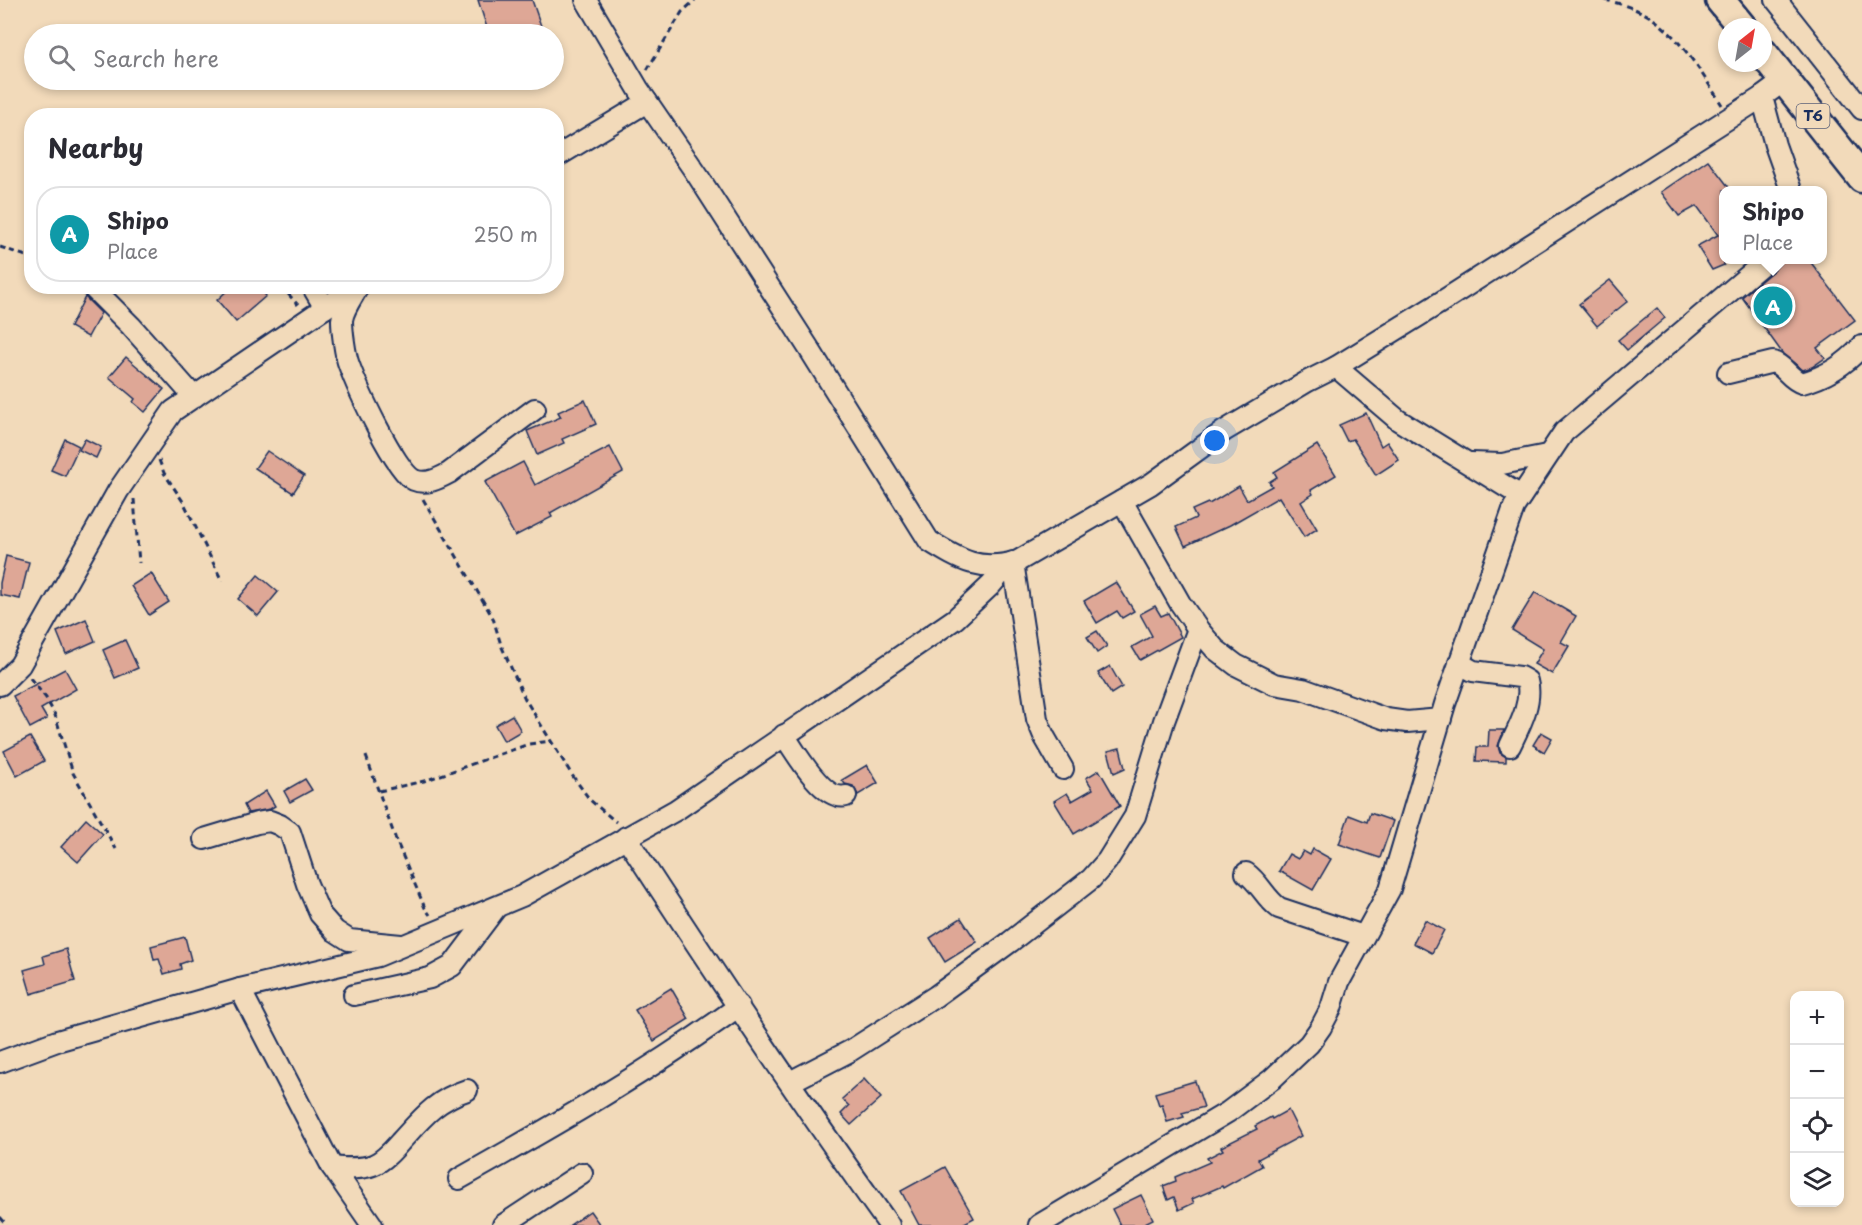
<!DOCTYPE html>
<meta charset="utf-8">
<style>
body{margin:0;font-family:"Playpen Sans",sans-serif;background:#f2f2f3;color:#2b2b33}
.controls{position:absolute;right:18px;bottom:18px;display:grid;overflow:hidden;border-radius:12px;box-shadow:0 3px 9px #0003}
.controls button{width:54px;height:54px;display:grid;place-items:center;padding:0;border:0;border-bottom:2px solid #e1e1e2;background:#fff;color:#2b2b33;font:30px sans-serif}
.compass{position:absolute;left:1718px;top:18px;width:54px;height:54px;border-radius:50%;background:#fff;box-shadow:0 3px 9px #0003;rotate:31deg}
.you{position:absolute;left:1215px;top:441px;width:21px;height:21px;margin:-15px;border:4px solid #fff;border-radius:50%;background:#1a73e8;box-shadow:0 0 0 9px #1a73e833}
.badge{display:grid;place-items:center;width:39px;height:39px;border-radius:50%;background:#0f766e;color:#fff;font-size:20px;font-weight:700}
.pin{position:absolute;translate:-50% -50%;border:3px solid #fff;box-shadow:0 2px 6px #0006}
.popup{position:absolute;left:1719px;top:186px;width:108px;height:78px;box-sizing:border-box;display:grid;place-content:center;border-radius:12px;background:#fff;filter:drop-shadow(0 2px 4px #0005);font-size:20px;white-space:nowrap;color:#7c7c81}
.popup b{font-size:22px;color:#2b2b33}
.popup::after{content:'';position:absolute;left:50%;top:100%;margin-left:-12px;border:12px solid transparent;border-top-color:#fff}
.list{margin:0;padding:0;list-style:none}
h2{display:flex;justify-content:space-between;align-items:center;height:78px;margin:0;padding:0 24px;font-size:26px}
h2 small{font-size:20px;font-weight:400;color:#7c7c81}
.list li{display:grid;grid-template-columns:39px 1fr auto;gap:18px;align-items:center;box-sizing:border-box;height:96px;margin:0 12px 12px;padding:0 12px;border:2px solid #e1e1e2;border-radius:24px}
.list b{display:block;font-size:22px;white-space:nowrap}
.list p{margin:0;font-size:20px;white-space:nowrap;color:#7c7c81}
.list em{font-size:20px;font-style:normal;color:#7c7c81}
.icon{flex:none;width:33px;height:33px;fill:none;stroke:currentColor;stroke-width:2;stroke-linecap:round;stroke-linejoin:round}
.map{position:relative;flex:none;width:1862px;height:1225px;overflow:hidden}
.search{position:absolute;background:#fff;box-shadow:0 3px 9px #0003;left:24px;top:24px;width:540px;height:66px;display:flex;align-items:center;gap:15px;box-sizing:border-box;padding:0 21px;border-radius:33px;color:#7c7c81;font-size:22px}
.panel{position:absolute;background:#fff;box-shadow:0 3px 9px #0003;left:24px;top:108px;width:540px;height:186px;border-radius:24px}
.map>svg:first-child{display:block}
.building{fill:#dea796;stroke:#1b2f5e;stroke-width:1.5}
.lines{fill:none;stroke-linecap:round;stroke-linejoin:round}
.minor-casing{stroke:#1b2f5e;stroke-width:24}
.highway-casing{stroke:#1b2f5e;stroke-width:33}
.path{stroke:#1b2f5e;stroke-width:3;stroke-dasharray:6 4.5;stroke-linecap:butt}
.minor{stroke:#f2daba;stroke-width:20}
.highway{stroke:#f2daba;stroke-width:28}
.labels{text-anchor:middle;stroke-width:5;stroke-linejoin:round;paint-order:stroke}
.shield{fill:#f2daba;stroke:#5c627a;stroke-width:1.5}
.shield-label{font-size:15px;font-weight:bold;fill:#1b2f5e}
</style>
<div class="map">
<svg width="1862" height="1225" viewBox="0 0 1862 1225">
<rect width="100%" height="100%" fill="#f2daba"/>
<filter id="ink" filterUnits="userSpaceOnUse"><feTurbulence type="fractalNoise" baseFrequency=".0167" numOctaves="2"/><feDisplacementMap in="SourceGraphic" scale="12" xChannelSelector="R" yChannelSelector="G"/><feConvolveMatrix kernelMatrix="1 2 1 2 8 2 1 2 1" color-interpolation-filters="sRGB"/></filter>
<g filter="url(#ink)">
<g class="building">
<path d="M478,0h54l9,26 -25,8h-27z"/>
<path d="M1708,160l23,30h-7v75l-12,5 -15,-24 21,-11 -21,-29 -18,10 -18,-24z"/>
<path d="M1783,260h26l46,60 -38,28 8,10 -13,9 -9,3 -20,-16 -41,-57 33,-28z"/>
<path d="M1610,280l18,21 -31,25 -18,-22z"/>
<path d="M232,286h26l8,10 -30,26 -19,-22z"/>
<path d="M85,297l16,16 -13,24 -18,-10z"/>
<path d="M1657,308l8,10 -38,32 -9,-10z"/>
<path d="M126,357l38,32 -19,23 -12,-10 2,-3 -26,-22z"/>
<path d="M585,400l11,24 -34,15 2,4 -27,12 -10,-24 34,-14 -3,-5z"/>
<path d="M1366,413l15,33 6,-4 12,18 -23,15 -23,-36 -6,2 -8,-16z"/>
<path d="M65,439l14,7 -14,30 -14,-6z"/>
<path d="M85,439l16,8 -5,11 -17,-8z"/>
<path d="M1317,445l19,30 -25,15 2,4 -12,8 16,27 -13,8 -25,-40 -49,28 -45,21 -9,-19 20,-9 -4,-8 16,-7 1,1 30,-18 8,14 25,-14 -3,-4 8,-5 -3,-5z"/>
<path d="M610,447l13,25 -73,41 2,4 -37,19 -30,-54 38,-20 12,23z"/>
<path d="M267,451l37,25 -11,17 -38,-25z"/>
<path d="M6,556l23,6 -9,37 -20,-4v-12z"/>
<path d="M151,573l18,29 -20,13 -18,-29z"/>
<path d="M258,575l20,17 -20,24 -20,-17z"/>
<path d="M1116,582l18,29 -12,7 -5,-7 -20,12 -13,-22z"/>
<path d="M1535,592l41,24 -15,26 8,4 -17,28 -18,-10 9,-15 -31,-19z"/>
<path d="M1155,606l6,10 7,-3 13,24 -41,23 -8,-13 20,-11 -12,-22z"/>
<path d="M86,619l9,22 -29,13 -9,-22z"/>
<path d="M1097,631l10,15 -10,7 -10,-16z"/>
<path d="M125,640l13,28 -23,10 -12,-28z"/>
<path d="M1110,666l12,21 -11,7 -13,-21z"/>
<path d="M65,669l11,20 -35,20 6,10 -17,9 -17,-32z"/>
<path d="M512,715l9,16 -17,10 -9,-16z"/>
<path d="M1489,730h15l-6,16 2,7 6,4v5l-30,-1 1,-14h11z"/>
<path d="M1541,732l11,6 -8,14 -11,-7z"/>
<path d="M30,737l14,24 -27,15 -13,-25z"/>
<path d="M1120,748l5,20 -11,5 -6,-22z"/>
<path d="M867,765l11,18 -20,12 -5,-9 -8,-2 -3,-4z"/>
<path d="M1099,770l21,36 -46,28 -20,-33 13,-8 5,8 21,-12 -7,-11z"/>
<path d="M305,779l7,11 -22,12 -6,-11z"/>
<path d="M266,791l9,15 -5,3 -22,4 -4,-8z"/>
<path d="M1370,813l23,8 -13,37 -41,-14 10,-29 18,7z"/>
<path d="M86,819l17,15 -25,28 -17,-15z"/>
<path d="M1313,849l18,10 -18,31 -34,-19 10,-17 9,5 5,-8 7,4z"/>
<path d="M961,918l16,24 -32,20 -15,-24z"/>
<path d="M1425,920l19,10 -12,23 -19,-10z"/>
<path d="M185,937l6,23 -11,4 1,5 -17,5 -5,-15 -5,1 -3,-14z"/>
<path d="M66,949l9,32 -44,13 -7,-24 21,-6 -2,-8z"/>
<path d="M671,988l18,31 -35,22 -19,-31z"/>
<path d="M864,1079l17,19 -30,27 -10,-11 8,-8 -7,-7z"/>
<path d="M1195,1081l9,26 -22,6 2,4 -17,5 -5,-18 -3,1 -4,-12z"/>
<path d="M1288,1110l13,26 -43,23 4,7 -39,22 -1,-2 -30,13 2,4 -15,7 -5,-13 -6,3 -5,-14 13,-5 -1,-4 35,-15 -3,-4 16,-8 -2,-3 36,-18 -2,-3 16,-9 1,2z"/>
<path d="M945,1167l29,51 -13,7h-42l-18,-34z"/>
<path d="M1141,1195l12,24 -12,6h-21l-8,-16z"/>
<path d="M590,1211l10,14h-30z"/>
</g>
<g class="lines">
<defs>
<g id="minor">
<path d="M586,0l53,90 59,86 110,171 121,194c32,20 51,31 89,20l133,-77 73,-53 84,-50 28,-14 102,-63 324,-207 23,-17"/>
<path d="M1776,0l86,109"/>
<path d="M1762,97l13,48 16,45"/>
<path d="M556,157l91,-55"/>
<path d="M91,286l40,40 63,71"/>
<path d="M312,286l13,22"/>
<path d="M358,287c-5,9 -15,23 -16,33 0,10 3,35 7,45 8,22 46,106 65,115 12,5 24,-1 35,-7l86,-64"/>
<path d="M1336,367l62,53 123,76"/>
<path d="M1728,373l45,-11c12,4 16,17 29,21 23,-6 44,-19 60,-37"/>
<path d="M1471,463l31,1 45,-9"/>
<path d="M1122,501l58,102 18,26 17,20 21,16 38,19 29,5 83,30 21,3 34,-3"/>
<path d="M1013,562l24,157 7,17 19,33"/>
<path d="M1459,663l14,8 47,6 7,4c6,21 -8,46 -17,65"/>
<path d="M0,685l20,-20 98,-174 55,-80 184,-125"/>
<path d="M784,735c11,17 40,67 62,61"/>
<path d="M626,837c85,131 172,261 263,388"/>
<path d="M204,839l53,-16 13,-2 10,4 10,7 17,52 13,30 15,17 14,9 52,5"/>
<path d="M1246,873c14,10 19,25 33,35l84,28"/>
<path d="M240,989l92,178 40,58"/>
<path d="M354,995l76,-17 22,-12 43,-57"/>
<path d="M0,1062l57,-21 183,-52 138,-33 144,-60 154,-86 279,-191 36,-34 17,-20"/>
<path d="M790,1082l60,-31 86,-55 74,-54 81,-63 16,-18 28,-45 29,-95 34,-92"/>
<path d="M332,1167c13,1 28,3 41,-2 11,-4 21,-16 28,-24 21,-23 35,-41 66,-51"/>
<path d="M459,1179c96,-54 191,-108 280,-173"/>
<path d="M503,1225l79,-52"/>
<path d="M1039,1225l189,-113 44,-33 37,-35 12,-17 10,-19 8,-26 51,-93 55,-185 69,-197 50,-75 203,-172"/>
</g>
<g id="highway">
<path d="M1720,0l22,27"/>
<path d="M1763,53l99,125"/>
</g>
</defs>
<use href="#minor" class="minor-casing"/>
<use href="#highway" class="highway-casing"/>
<g class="path">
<path d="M1605,0c17,4 37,10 51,21 26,19 49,57 66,84"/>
<path d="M647,70l35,-58 13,-12"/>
<path d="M0,247l32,11"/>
<path d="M281,286l17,19"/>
<path d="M159,460l5,13 20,30 38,78"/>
<path d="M134,499l5,64"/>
<path d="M423,499l70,119 8,27 24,54 47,76 18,25 26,22"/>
<path d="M30,678l16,20 9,17 18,58 43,76"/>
<path d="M366,756l30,84 29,68 5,7"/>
<path d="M379,791l45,-10 105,-37 22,-3"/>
<path d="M0,1217l7,8"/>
</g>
<use href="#minor" class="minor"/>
<use href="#highway" class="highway"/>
</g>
</g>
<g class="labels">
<rect class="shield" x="1796.5" y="104" width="33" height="24" rx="4.5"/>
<g class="shield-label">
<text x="1813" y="121">T6</text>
</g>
</g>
</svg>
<div class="controls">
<button>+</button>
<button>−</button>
<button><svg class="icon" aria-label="locate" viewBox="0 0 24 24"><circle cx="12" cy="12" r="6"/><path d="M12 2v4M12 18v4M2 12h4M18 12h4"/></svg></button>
<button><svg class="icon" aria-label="layers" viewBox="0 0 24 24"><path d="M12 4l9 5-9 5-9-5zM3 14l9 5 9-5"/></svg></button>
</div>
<svg class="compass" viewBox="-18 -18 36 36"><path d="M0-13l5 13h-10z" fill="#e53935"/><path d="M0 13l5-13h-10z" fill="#7c7c81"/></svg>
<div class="you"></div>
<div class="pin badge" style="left:1773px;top:306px;background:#0f9aa8">A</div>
<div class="popup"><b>Shipo</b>Place</div>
<div class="search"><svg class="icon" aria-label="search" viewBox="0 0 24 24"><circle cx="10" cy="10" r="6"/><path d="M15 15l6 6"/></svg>Search here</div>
<section class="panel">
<h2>Nearby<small></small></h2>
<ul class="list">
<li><span class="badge" style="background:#0f9aa8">A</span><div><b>Shipo</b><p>Place</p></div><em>250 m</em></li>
</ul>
</section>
</div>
